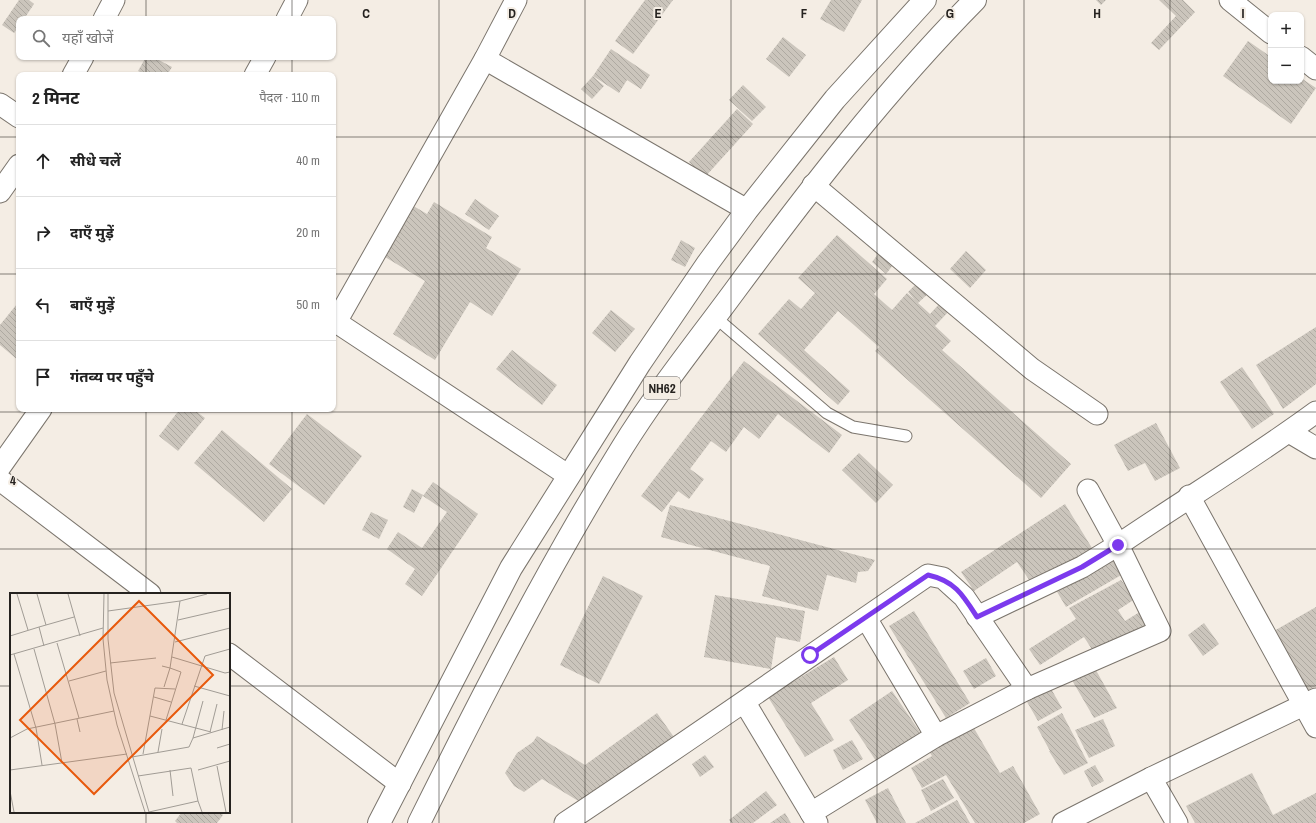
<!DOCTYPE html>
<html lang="hi">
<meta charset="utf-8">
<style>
body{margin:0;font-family:"Archivo Narrow","Noto Sans Devanagari",sans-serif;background:#f6f6f6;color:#222}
.controls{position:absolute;right:12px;top:12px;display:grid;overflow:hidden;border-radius:8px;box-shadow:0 1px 3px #0004}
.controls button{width:36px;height:36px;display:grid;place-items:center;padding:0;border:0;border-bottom:1px solid #e0e0e0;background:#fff;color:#222;font:20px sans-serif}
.stop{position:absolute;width:12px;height:12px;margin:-9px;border:3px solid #7c3aed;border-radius:50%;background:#fff}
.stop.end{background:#7c3aed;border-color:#fff;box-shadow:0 1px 4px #0008}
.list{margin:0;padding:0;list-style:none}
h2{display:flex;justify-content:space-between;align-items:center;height:52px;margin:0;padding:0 16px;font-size:17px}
h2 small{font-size:13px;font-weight:400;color:#767676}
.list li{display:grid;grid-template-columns:26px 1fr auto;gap:12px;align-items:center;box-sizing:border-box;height:72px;padding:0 16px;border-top:1px solid #e0e0e0}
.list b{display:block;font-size:15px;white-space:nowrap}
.list em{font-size:13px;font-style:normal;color:#767676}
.icon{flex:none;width:22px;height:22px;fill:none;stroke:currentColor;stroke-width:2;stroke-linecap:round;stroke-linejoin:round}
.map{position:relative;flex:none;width:1316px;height:823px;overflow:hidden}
.search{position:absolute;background:#fff;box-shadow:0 1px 3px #0004;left:16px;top:16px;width:320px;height:44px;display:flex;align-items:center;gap:10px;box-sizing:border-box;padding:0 14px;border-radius:8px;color:#767676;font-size:15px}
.panel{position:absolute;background:#fff;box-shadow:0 1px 3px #0004;left:16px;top:72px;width:320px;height:340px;border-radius:8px}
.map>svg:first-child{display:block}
.building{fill:url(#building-back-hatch)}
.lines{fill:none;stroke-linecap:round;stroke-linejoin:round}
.service-casing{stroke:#7b756d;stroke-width:13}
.minor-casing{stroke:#7b756d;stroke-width:23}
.trunk-casing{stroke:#7b756d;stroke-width:24}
.service{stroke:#fff;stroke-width:11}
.minor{stroke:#fff;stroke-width:21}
.trunk{stroke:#fff;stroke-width:22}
.route{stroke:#7c3aed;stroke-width:5}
.grid{fill:none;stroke:#25221f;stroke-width:1;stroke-opacity:0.55}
.labels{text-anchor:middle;stroke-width:4;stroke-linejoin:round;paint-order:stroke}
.shield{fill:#f4ede4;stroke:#635f5a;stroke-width:1}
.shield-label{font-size:13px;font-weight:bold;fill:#25221f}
.inset-road{fill:none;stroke:#a19c95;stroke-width:1}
.view{fill:#e8590c;fill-opacity:0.15;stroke:#e8590c;stroke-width:2}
.inset-edge{fill:none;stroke:#25221f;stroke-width:2}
.grid-label{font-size:13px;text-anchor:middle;font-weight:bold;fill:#25221f;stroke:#f4ede4;stroke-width:4;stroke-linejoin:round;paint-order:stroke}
</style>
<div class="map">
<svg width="1316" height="823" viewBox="0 0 1316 823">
<defs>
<pattern id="building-back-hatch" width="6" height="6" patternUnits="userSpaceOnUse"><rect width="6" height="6" fill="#cbc5bc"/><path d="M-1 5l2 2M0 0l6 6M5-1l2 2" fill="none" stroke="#aea9a1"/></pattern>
</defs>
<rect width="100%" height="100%" fill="#f4ede4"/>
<g class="building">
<path d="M19,0h10l5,4 -10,15h-5v7l-5,7 -12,-8z"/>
<path d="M645,0h28l-40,54 -18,-13z"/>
<path d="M831,0h31l-18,32 -24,-13z"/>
<path d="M1096,0h10l-5,5z"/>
<path d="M1159,0h24l12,12 -36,38 -8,-7 25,-27z"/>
<path d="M783,37l23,18 -17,22 -23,-18z"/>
<path d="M1248,41l23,16v24h30v-3l15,10 -25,36 -68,-48z"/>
<path d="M611,49l39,26 -9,14 -14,-9 -8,13 -26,-17z"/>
<path d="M146,57h7l19,10 -5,8h-21l-8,-4z"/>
<path d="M593,76l11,10 -12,13 -11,-10z"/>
<path d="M743,85l23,22 -14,14 -23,-21z"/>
<path d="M737,109l16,15 -48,53 -16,-15z"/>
<path d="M475,199l24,17 -10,14 -24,-16z"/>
<path d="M434,202l58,35 -6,11 35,21 -29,47 -22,-14 -35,58 -42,-26 32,-53 -45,-27 30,-50 17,10z"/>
<path d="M837,235l50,44 -13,15 18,16 15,-17 8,7 -7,-8 11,-11 11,11 -12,11 12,11 11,-12 9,8 -15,16 16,15 -9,9 129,114 -30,34 -166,-147 4,-4 -41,-36 -34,39 46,41 -12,14 -80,-71 31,-35 12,10 14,-16 -17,-15z"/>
<path d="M681,240l14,8 -10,19 -14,-7z"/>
<path d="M882,249l14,12 -10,13 -14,-12z"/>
<path d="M966,251l20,19 -16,18 -20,-19z"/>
<path d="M17,304l2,1v56l-19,-16v-20z"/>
<path d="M611,310l24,19 -20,23 -23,-19z"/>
<path d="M1316,327v57l-33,25 -27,-44z"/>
<path d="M512,350l45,35 -15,20 -46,-36z"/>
<path d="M744,361l98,74 -13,18 -51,-39 -19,25 -15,-12 -18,25 -15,-11 -21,28 14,10 -15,20 -11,-8 -16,21 -21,-16z"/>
<path d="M1242,367l32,47 -22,15 -32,-47z"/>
<path d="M180,409h13l12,9 -27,33 -19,-15z"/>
<path d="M307,414l55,42 -38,49 -55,-41z"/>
<path d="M1156,423l24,45 -25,13 -10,-18 -17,8 -14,-26z"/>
<path d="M222,430l70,59 -28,33 -70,-59z"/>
<path d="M859,453l34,32 -17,18 -34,-33z"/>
<path d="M433,482l45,32 -56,82 -17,-12 10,-15 -28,-20 11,-17 24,16 25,-36 -24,-16z"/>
<path d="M412,489l11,6 -9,18 -11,-6z"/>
<path d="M1065,504l27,44 -58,39 -17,-25 -43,29 -13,-19z"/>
<path d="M670,505l205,55 -7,11 -10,1 -2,11 -29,-8 -9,36 -56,-15 8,-30 -109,-29z"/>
<path d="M371,512l17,8 -9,19 -17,-9z"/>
<path d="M1112,556l11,18 -57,33 -10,-17z"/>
<path d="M603,576l40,20 -44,88 -39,-19z"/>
<path d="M1121,580l14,19 -17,11 7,11 18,-11 8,13 -58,28 -9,-14 -44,28 -11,-16 47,-30 -7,-11z"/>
<path d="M715,595l90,16 -5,31 -24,-5 -5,32 -67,-12z"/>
<path d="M1316,607v79l-11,6 -31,-61z"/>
<path d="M914,611l56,92 -24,15 -57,-92z"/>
<path d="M1204,623l15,21 -16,12 -15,-21z"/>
<path d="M834,657l14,23 -37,23 23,37 -29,17 -37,-60z"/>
<path d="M986,658l10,18 -22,13 -11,-18z"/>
<path d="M1092,663l25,45 -23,10 -25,-43z"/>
<path d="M1050,687l12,21 -24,13 -12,-21z"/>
<path d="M892,691l30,44 -44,29 -29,-44z"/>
<path d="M657,713l19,27 -91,65 -43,-26 -18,13 -10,-6 -9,-13 12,-20 16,-11 4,-6 48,29z"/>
<path d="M1062,713l26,50 -24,12 -15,-24h1l-13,-24z"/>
<path d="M1103,719l12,27 -26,12 -14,-28z"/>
<path d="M971,723l29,50 13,-7 27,48 -16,9h-49l-29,-48 -24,13 -11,-20 21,-12 -5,-8z"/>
<path d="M852,740l11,19 -20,11 -10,-20z"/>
<path d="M705,755l9,12 -14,10 -8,-13z"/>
<path d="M1095,765l9,16 -12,6 -8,-16z"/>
<path d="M1252,773l21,42 43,-22v30h-121l-9,-17z"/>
<path d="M943,779l11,19 -23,13 -10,-21z"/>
<path d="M888,788l18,35h-29l-12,-23z"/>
<path d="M766,791l11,14 -24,18h-21l-3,-3z"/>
<path d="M957,800l13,23h-55z"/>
<path d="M182,812h38l3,3 -6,8h-40l-2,-2z"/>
<path d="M785,813l6,10h-21z"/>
</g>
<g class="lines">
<defs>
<path id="service" d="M715,317l112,96 26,14 53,9"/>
<g id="minor">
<path d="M1230,0l41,33"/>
<path d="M104,19l10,-19"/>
<path d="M287,19l10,-19"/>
<path d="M1301,57l15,12"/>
<path d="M485,59l262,151"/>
<path d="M73,75l10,-18"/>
<path d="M255,75l10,-18"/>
<path d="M0,104l19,13"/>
<path d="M813,185l219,184 65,45"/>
<path d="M0,192l19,-27"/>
<path d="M333,320l236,156"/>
<path d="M336,322l149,-263 31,-59"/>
<path d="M1289,432l27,16"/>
<path d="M0,467l41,-58"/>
<path d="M0,480l150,114"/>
<path d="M1189,496l127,231"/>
<path d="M977,617l105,-50 36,-22 -30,-55"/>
<path d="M866,618l70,118"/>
<path d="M229,654l171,130"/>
<path d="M745,703l72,120"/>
<path d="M1151,778l26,45"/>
<path d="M811,813l125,-77 91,-47 133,-58 -42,-86c66,-45 134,-86 198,-133"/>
<path d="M565,823c122,-81 242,-165 363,-248l15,3 21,19 63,92"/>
<path d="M1063,823l88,-45 165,-79"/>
</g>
<g id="trunk">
<path d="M379,823l132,-255 129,-205 68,-100 39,-53 88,-111 90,-99"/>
<path d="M419,823c63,-127 128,-254 203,-375 34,-55 75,-106 114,-159 74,-100 151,-200 239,-289"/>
</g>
</defs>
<use href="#service" class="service-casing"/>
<use href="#minor" class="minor-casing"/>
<use href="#trunk" class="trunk-casing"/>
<use href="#service" class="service"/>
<use href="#minor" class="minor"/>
<use href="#trunk" class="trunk"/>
</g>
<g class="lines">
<path class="route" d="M810,655l118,-80c27,6 35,20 49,42l105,-50 36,-22"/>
</g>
<path class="grid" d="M146,0v19M292,0v19M439,0v823M585,0v823M731,0v823M877,0v823M1024,0v823M1170,0v823M146,57v18M292,57v18M0,137h19M333,137h983M0,274h19M333,274h983M146,409v185M292,409v414M0,412h1316M0,549h1316M0,686h11M229,686h1087M146,812v11"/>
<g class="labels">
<rect class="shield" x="644" y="377" width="36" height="22" rx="3"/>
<g class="shield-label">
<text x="662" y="393">NH62</text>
</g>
</g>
<g transform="translate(10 593)">
<rect width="220" height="220" fill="#f4ede4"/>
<path class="inset-road" d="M7,1l11,36M27,1l9,31M58,1l12,42M94,1l-1,45 4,41 10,45 28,87M98,1v45l6,54 35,119M98,18l72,-10M168,27l52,-12M29,34l35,-10M0,43l29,-9 5,19M165,49l55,-14M47,50l22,75M24,56l21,75 7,39M4,61l22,74 6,37M0,62l93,-27M162,64l53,16 5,-1M100,70l46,-5M152,73l8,2 -6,19M59,88l37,-10M184,93l36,10M0,104v14M144,104l17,5M140,123l61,16M67,126l3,13M156,127l15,-48 -11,-4 10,-67 27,-7M172,131l23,-68 25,-7M212,137l2,-19M200,139l7,-28M0,145l17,-9 87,-18M183,145l10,-37M207,155l13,-4M148,159l4,-23M133,161l12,-66 20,1M122,164l57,-10 4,-9 37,-11M207,173l9,46M0,177l117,-16M160,177l3,26M188,177l32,-9M128,183l53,-8 7,33M0,198l4,21M139,219l49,-11 4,11"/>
<path class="view" d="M129,8l74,74 -119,119 -74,-74z"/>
<rect width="220" height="220" class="inset-edge"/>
</g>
<g class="grid-label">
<text x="366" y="18">C</text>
<text x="512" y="18">D</text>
<text x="658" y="18">E</text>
<text x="804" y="18">F</text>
<text x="950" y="18">G</text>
<text x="1097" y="18">H</text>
<text x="1243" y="18">I</text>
<text x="13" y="485">4</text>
</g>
</svg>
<div class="controls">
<button>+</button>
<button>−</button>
</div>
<div class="stop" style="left:810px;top:655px"></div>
<div class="stop end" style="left:1118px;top:545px"></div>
<div class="search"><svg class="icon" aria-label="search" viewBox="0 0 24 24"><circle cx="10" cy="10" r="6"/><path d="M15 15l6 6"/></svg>यहाँ खोजें</div>
<section class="panel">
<h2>2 मिनट<small>पैदल · 110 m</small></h2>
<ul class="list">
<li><svg class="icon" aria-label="ahead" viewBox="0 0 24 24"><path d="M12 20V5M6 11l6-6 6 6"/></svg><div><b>सीधे चलें</b></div><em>40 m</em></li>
<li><svg class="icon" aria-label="right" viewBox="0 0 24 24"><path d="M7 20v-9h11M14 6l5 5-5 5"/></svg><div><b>दाएँ मुड़ें</b></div><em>20 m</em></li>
<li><svg class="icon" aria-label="left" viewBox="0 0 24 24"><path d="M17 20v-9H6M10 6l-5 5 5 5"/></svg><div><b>बाएँ मुड़ें</b></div><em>50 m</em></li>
<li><svg class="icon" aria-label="arrive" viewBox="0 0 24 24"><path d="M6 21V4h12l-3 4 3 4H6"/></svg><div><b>गंतव्य पर पहुँचे</b></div></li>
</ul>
</section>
</div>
